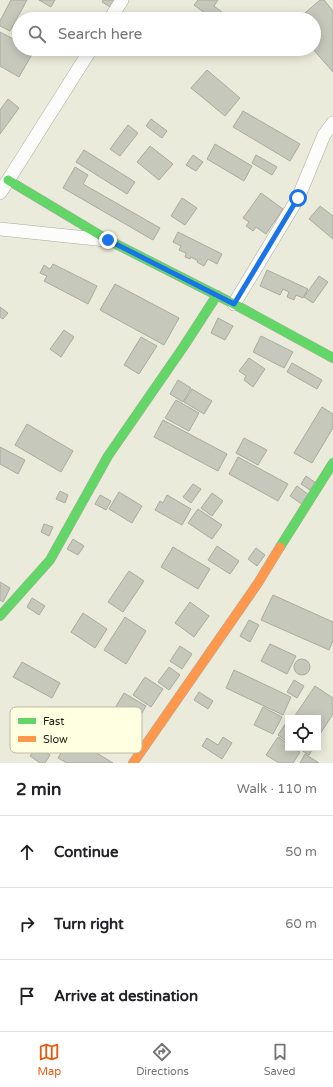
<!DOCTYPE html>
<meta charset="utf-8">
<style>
body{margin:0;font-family:"Varela Round",sans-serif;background:#f2f2f2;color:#202124}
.controls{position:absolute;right:12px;bottom:12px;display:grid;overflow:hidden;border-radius:0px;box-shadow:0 2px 10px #0003}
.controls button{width:36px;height:36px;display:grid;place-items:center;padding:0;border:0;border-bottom:1px solid #e0e0e0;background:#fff;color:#202124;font:20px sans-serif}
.stop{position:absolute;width:12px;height:12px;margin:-9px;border:3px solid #1a73e8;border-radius:50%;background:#fff}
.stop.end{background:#1a73e8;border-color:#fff;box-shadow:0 1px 4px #0008}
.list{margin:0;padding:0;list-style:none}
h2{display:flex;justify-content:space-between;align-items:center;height:52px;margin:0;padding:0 16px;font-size:17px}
h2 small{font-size:13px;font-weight:400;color:#757577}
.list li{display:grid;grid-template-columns:26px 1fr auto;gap:12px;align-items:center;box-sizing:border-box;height:72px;padding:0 16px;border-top:1px solid #e0e0e0}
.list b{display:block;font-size:15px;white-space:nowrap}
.list em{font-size:13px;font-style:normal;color:#757577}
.icon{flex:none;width:22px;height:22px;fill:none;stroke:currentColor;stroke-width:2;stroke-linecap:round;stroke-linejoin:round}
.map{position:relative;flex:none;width:333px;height:763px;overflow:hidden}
.search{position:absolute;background:#fff;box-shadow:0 2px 10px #0003;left:12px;right:12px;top:12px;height:44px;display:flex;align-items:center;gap:10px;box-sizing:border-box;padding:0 14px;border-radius:22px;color:#757577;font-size:15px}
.sheet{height:268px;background:#fff}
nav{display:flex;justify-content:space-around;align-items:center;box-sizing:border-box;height:56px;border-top:1px solid #e0e0e0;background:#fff;font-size:11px;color:#757577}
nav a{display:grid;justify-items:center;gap:2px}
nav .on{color:#ea580c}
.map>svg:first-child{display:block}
.building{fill:#c6c8bc;stroke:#a8ab9e}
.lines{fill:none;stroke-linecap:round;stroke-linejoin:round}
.street-casing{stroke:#aaaa9d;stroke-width:14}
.fast-casing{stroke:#aaaa9d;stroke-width:10}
.slow-casing{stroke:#aaaa9d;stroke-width:10}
.street{stroke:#fcfcfa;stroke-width:13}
.fast{stroke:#63d668;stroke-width:9}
.slow{stroke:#ff974d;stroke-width:9}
.route{stroke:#1a73e8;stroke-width:5}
.key{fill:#ffffe1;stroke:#bbbba3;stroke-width:1}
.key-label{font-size:11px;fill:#1d1d12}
</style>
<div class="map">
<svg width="333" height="763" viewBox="0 0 333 763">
<rect width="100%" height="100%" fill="#ebebdb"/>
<g class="building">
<path d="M11,0h16l-17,31 -10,-5v-5z"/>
<path d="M39,0h16l-4,7z"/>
<path d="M103,0h13l-4,8 -10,-6z"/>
<path d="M198,0h20l-4,6 17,13h-18l-19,-14z"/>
<path d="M320,0h4l9,11v61l-20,-23h1v-30h-16z"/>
<path d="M0,32l19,10v7h12l3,2 -15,26 -19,-11z"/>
<path d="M207,70l33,28 -15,18 -34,-28z"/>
<path d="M8,99l11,9 -19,26v-24z"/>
<path d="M243,111l57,33 -10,17 -57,-34z"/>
<path d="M151,119l16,12 -5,7 -16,-12z"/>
<path d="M128,125l10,8 -18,23 -10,-7z"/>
<path d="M215,144l37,22 -8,15 -37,-22z"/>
<path d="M150,146l23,18 -14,16 -22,-18z"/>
<path d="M84,150l51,32 -8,12 -51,-32z"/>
<path d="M193,155l10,7 -7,9 -10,-6z"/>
<path d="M256,155l21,12 -5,8 -20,-12z"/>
<path d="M75,167l13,8 -5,9 77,44 -7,12 -90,-52z"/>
<path d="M261,193l22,16 -17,25 -10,-7 -3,4 -7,-5 3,-4 -6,-4z"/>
<path d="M182,198l15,10 -12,17 -14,-9z"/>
<path d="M320,206l13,10v23l-24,-20z"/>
<path d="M178,232l44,22 -5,10 -9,-5 -4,7 -7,-4 1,-1 -7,-4 -1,2 -5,-2 1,-4 -7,-3 2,-4 -8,-4z"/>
<path d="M53,264l44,22 -9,18 -44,-23 3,-5 -7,-3 4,-8 6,4z"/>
<path d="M267,270l41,19 -5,9 -7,-3 -2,5 -7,-3 2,-5 -6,-3 -3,6 -20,-9z"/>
<path d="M319,276l9,6 -15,21 -9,-6z"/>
<path d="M115,284l64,34 -15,27 -64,-35z"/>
<path d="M0,307l8,6 -5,6 -3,-2z"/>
<path d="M218,318l15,8 -8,14 -14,-7z"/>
<path d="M64,330l10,7 -13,20 -11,-8z"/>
<path d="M261,336l32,16 -9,16 -31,-16z"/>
<path d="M141,337l16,9 -18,28 -15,-9z"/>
<path d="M249,358l16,11 -12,18 -9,-7 2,-4 -7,-5z"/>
<path d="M292,363l30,17 -5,9 -30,-17z"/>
<path d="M178,380l13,8 -8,14 -13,-8z"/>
<path d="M192,389l20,12 -8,13 -20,-12z"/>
<path d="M176,400l23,13 -10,18 -24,-13z"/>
<path d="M322,407l11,7v14l-21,35 -18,-10z"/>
<path d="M163,420l64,34 -9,17 -64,-34z"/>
<path d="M27,424l46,27 -12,21 -46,-27z"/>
<path d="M244,438l23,12 -9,15 -22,-12z"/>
<path d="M0,447l25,13 -7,14 -18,-10z"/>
<path d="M238,457l50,27 -10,17 -49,-27z"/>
<path d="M306,476l10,7 -6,7 -9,-6z"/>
<path d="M193,484l8,5 -10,14 -8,-6z"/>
<path d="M297,486l12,9 -6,10 -13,-9z"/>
<path d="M60,491l8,4 -3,8 -9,-4z"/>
<path d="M119,492l23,14 -10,17 -23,-14z"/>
<path d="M212,493l11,8 -11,15 -11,-8z"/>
<path d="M100,495l11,6 -5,9 -11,-6z"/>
<path d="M167,495l24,14 -9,16 -27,-15 5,-9 3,2z"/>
<path d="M198,509l24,16 -10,14 -24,-16z"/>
<path d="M44,524l9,3 -4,9 -8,-4z"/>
<path d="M73,539l11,7 -6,9 -11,-6z"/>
<path d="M217,546l22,15 -9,13 -22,-14z"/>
<path d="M173,547l37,22 -12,20 -37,-22z"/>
<path d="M256,548l9,7 -8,11 -9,-7z"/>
<path d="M129,571l15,10 -21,31 -15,-10z"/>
<path d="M0,582l10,6 -7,14 -3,-2z"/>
<path d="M273,595l60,27v19l-4,9 -68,-30z"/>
<path d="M32,598l13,8 -6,9 -12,-8z"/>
<path d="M190,602l19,14 -15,21 -19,-14z"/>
<path d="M83,613l24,16 -12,19 -24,-16z"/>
<path d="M125,617l21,14 -20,33 -22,-14z"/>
<path d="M249,620l10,5 -9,17 -10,-6z"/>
<path d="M270,644l26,12 -9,18 -26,-13z"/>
<path d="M180,646l12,8 -10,15 -12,-8z"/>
<circle cx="302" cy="667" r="8"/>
<path d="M22,662l38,21 -8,15 -39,-21z"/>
<path d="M169,667l11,8 -11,15 -11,-8z"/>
<path d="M234,670l57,27 -8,18 -57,-27z"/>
<path d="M145,677l18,12 -12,18 -18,-12z"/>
<path d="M294,680l10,6 -7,12 -10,-6z"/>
<path d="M315,686l18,12v16l-13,20 -2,-1v-15h-22l-2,-1z"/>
<path d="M199,692l14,9 -5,8 -14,-9z"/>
<path d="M124,693l22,13 -9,16 -22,-14z"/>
<path d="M263,707l19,10 -9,17 -19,-9z"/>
<path d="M288,720v22l-10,-7z"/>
<path d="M71,737l42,26h-46l-9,-5z"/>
<path d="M223,737l9,6 -10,16 -20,-13 5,-8 11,7z"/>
<path d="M278,737l10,7v4h5l7,4 -7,11h-14l-13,-8z"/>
<path d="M37,746l13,9 -5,8h-5l-10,-7z"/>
<path d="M298,748h15l-4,7z"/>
<path d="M305,754l14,9h-19z"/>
</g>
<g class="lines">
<defs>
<g id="street">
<path d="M110,19l12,-19"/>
<path d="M0,193l91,-144"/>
<path d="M0,229l106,11"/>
<path d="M234,304l64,-106 26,-63 9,-12"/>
</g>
<g id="fast">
<path d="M8,180l100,60 126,64 99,54"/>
<path d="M280,547l53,-84"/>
<path d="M0,616l50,-56 58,-104 76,-110 33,-51"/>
</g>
<path id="slow" d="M133,763l125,-180 22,-36"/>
</defs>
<use href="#street" class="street-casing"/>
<use href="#fast" class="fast-casing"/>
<use href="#slow" class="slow-casing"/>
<use href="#street" class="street"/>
<use href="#fast" class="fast"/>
<use href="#slow" class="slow"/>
</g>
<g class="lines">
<path class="route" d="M108,240l126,64 64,-106"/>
</g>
<rect x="10" y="707" width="132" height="46" rx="6" class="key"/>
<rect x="18" y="718" width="18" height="6" fill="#63d668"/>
<rect x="18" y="736" width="18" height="6" fill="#ff974d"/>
<g class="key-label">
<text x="43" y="725">Fast</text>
<text x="43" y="743">Slow</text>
</g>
</svg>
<div class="controls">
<button><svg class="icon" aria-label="locate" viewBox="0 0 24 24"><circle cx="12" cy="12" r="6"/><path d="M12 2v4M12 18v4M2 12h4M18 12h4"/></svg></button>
</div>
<div class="stop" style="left:298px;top:198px"></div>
<div class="stop end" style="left:108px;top:240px"></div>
<div class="search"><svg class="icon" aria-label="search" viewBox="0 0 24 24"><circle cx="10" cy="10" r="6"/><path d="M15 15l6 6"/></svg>Search here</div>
</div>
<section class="sheet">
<h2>2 min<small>Walk · 110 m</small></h2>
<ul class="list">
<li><svg class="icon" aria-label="ahead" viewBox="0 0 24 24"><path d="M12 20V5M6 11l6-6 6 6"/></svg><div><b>Continue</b></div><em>50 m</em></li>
<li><svg class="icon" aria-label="right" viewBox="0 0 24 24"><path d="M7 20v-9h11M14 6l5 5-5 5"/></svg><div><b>Turn right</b></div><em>60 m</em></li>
<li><svg class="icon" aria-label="arrive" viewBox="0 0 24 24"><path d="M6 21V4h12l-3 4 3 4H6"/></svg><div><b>Arrive at destination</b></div></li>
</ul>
</section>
<nav>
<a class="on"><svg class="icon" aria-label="map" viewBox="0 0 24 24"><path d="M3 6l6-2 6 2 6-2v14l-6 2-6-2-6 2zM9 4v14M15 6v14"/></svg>Map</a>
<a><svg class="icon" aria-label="directions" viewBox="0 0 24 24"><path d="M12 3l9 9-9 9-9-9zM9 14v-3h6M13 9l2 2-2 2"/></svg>Directions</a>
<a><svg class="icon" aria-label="saved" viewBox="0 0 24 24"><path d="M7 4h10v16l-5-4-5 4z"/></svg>Saved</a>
</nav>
